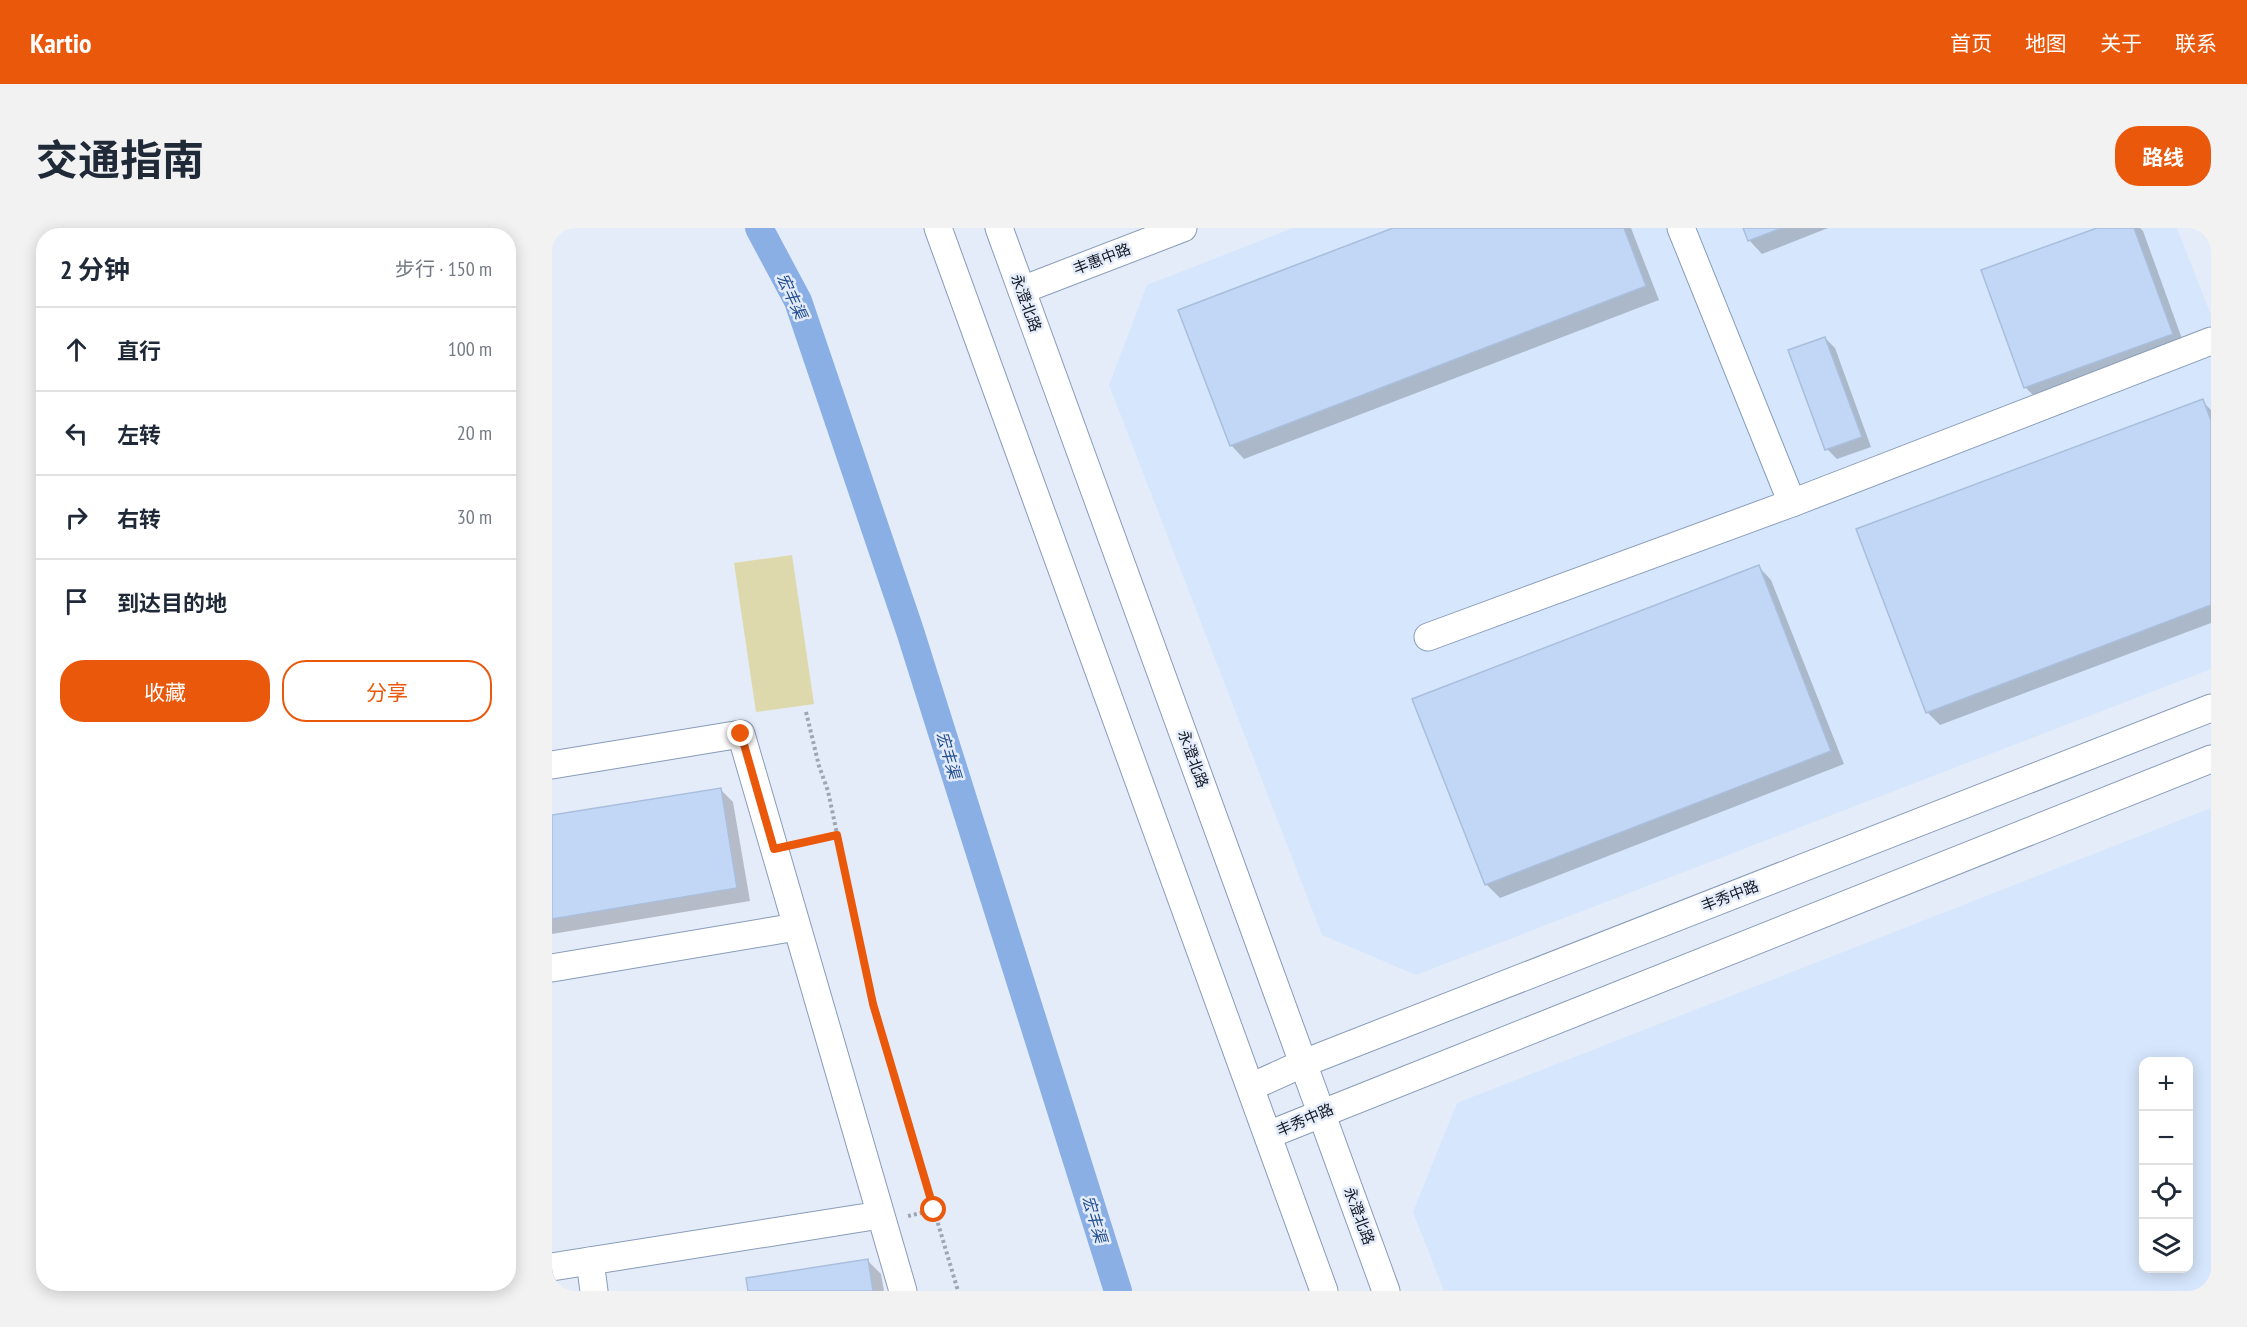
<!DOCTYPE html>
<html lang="zh">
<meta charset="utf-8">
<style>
body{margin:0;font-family:"PT Sans Narrow","Noto Sans SC",sans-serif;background:#f2f2f3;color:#1f2937}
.controls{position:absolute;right:18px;bottom:18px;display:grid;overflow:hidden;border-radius:12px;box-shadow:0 3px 15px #0003}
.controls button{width:54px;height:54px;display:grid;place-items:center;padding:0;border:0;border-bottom:2px solid #e0e1e3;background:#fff;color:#1f2937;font:30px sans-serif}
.stop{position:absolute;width:18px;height:18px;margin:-14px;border:4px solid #ea580c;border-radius:50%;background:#fff}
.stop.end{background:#ea580c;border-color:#fff;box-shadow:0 2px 6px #0008}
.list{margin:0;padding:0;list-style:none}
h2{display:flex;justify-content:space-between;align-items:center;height:78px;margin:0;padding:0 24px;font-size:26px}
h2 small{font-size:20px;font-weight:400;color:#747a83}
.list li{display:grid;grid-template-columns:39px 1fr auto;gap:18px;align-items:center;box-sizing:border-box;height:84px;padding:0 24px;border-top:2px solid #e0e1e3}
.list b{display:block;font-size:22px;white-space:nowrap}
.list em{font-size:20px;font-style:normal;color:#747a83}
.actions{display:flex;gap:12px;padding:18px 24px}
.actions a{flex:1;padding:14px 0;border:2px solid #ea580c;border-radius:24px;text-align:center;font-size:21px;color:#ea580c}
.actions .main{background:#ea580c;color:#fff}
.icon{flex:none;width:33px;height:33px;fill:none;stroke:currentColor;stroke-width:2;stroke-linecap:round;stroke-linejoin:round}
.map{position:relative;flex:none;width:1659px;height:1063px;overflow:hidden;border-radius:24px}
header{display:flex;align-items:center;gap:36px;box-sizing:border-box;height:84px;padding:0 30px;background:#ea580c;color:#fff}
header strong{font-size:28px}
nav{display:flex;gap:33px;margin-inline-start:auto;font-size:21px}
.intro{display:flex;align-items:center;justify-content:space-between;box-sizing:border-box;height:144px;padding:0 36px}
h1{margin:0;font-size:42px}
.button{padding:15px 27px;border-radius:24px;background:#ea580c;color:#fff;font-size:21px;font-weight:700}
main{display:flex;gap:36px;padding:0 36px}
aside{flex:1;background:#fff;border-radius:24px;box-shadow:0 3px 15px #0003}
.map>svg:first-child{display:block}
.built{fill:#d6e6fc;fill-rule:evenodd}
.green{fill:#ddd9ac}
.shadow{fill:#0003}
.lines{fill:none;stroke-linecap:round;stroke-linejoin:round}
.canal{stroke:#89afe5;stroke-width:28}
.building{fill:#c2d7f6;stroke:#a9bedc;stroke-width:1.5}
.minor-casing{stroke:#889cb9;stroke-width:29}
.path{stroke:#9fa6b3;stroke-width:4;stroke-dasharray:3 3;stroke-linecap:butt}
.minor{stroke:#fff;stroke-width:27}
.route{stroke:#ea580c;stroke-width:8}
.labels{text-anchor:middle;stroke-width:5;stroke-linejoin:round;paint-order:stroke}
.street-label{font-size:15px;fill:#121924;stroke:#e4ecf9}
.water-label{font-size:16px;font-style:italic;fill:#224f91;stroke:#e4ecf9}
</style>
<header>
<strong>Kartio</strong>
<nav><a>首页</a><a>地图</a><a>关于</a><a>联系</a></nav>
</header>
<div class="intro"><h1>交通指南</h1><a class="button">路线</a></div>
<main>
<aside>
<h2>2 分钟<small>步行 · 150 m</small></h2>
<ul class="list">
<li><svg class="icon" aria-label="ahead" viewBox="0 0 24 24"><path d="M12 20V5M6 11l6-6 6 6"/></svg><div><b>直行</b></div><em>100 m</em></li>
<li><svg class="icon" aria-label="left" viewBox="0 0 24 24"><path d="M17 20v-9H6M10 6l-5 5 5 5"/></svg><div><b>左转</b></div><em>20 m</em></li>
<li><svg class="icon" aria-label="right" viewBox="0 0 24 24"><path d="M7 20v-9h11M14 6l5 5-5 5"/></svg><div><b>右转</b></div><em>30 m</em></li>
<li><svg class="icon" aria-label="arrive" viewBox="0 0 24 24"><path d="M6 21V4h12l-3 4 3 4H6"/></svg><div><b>到达目的地</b></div></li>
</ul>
<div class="actions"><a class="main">收藏</a><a>分享</a></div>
</aside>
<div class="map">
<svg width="1659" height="1063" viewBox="0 0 1659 1063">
<rect width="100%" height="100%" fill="#e4ecf9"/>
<g class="built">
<path d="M741,0h884l34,87v354l-795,306 -94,-40 -213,-550 38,-100z"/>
<path d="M1659,580v483h-767l-31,-79 44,-109zM1592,834h44v206h-44z"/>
</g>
<path class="green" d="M240,327l22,149 -58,8 -22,-149z"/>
<g class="shadow">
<path d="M845,0h234l28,72 -415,159 -13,-14z"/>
<path d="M1192,0h84l-66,26 -13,-14z"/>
<path d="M1549,0h39l3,3 42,116 -147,53 -13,-13z"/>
<path d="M1273,110l10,10 36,99 -34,12 -10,-10z"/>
<path d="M1650,173l9,9v213l-271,102 -13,-13z"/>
<path d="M1206,338l13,14 73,184 -344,134 -14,-14z"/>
<path d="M168,561l13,13 17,99 -198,33v-117z"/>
<path d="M316,1033l13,13 3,17h-135z"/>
</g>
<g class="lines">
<path class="canal" d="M207,0l39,73 112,330 208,660"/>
</g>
<g class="building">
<path d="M841,0h231l22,58 -416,160 -52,-136z"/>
<path d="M1191,0h39l-34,13z"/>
<path d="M1545,0h37l39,106 -149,54 -43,-118z"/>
<path d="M1273,109l37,100 -37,13 -37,-100z"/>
<path d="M1651,171l8,22v184l-285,108 -70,-184z"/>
<path d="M1207,337l72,186 -346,134 -73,-186z"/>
<path d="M169,560l16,100 -185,31v-104z"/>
<path d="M316,1031l5,32h-125l-2,-13z"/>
</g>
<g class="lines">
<defs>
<g id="minor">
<path d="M386,0l386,1063"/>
<path d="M447,0l387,1063"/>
<path d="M1129,0l111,275"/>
<path d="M470,62l161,-62"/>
<path d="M876,409l364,-134 419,-162"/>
<path d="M0,537l189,-31 162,557"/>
<path d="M0,740l244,-41"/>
<path d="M699,859l53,-24 907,-355"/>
<path d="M716,907l943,-376"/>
<path d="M38,1033l4,30"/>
<path d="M0,1039l328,-52"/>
</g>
</defs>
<use href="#minor" class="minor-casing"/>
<g class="path">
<path d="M254,484l13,54 9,25 45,213 85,287"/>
<path d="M249,615l36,-8"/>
<path d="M356,988l26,-6"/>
</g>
<use href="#minor" class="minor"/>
</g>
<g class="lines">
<path class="route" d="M189,506l33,115 63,-14 36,169 61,206"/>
</g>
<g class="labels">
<g class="street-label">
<text transform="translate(550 31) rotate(-21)" y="5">丰惠中路</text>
<text transform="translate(474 75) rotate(70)" y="5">永澄北路</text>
<text transform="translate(641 531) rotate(70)" y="5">永澄北路</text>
<text transform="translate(1178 668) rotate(-21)" y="5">丰秀中路</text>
<text transform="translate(753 892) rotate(-23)" y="5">丰秀中路</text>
<text transform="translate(807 988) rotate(70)" y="5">永澄北路</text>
</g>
<g class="water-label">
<text transform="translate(240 68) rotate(65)" y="6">宏丰渠</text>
<text transform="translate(397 527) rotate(73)" y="6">宏丰渠</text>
<text transform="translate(543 991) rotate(73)" y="6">宏丰渠</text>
</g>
</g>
</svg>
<div class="controls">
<button>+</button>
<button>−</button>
<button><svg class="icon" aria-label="locate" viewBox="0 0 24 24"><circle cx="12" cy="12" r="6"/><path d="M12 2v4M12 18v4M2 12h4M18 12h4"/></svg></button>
<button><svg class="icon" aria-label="layers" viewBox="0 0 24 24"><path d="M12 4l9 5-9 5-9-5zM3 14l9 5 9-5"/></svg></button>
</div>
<div class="stop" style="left:382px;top:982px"></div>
<div class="stop end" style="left:189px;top:506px"></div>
</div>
</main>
